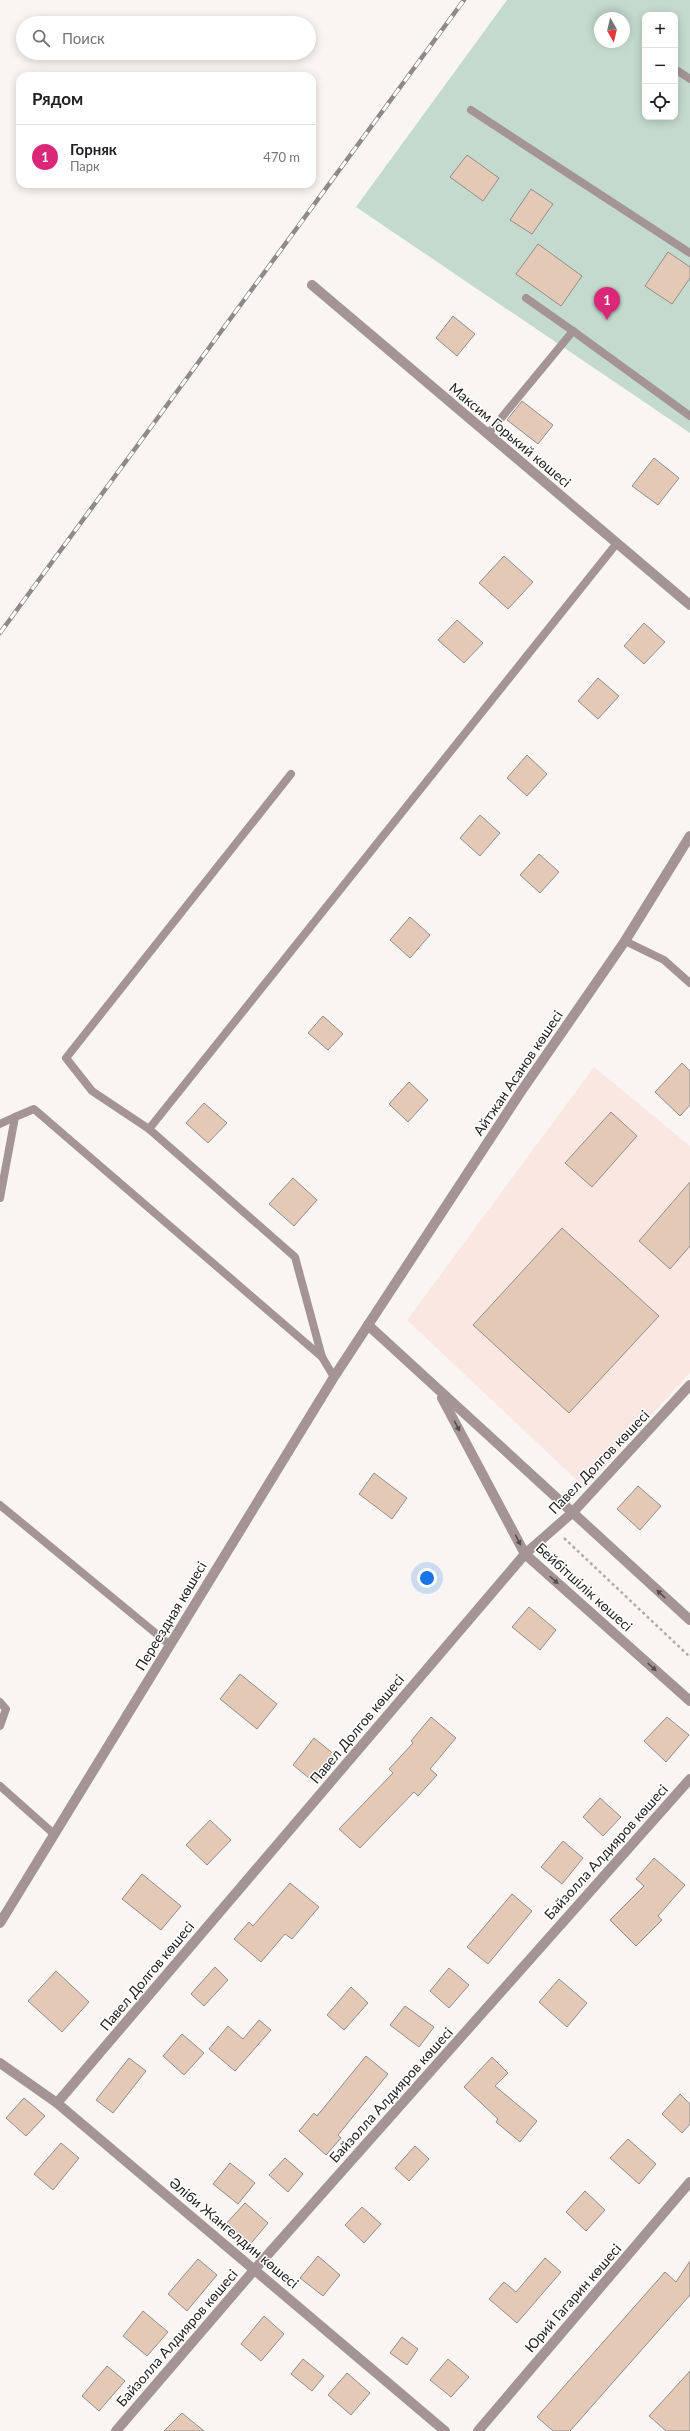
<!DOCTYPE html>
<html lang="ru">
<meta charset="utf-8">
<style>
body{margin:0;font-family:Lato,sans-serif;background:#f6f6f6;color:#202124}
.controls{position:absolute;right:12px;top:12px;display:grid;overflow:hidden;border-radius:8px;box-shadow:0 2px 10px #0003}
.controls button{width:36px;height:36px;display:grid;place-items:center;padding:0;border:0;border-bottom:1px solid #e0e0e0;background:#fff;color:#202124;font:20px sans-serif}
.compass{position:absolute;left:594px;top:12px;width:36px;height:36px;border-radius:50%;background:#fff;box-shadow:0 2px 10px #0003;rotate:172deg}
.you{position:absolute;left:427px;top:1578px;width:14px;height:14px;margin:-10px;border:3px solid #fff;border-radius:50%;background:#1a73e8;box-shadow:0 0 0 6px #1a73e833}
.badge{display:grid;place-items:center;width:26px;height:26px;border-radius:50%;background:#db2777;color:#fff;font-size:13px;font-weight:700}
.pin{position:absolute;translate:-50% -33px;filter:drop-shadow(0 1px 2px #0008)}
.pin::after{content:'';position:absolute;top:21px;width:14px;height:12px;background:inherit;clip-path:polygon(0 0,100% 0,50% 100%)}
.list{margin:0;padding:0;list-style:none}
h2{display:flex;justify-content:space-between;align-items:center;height:52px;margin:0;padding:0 16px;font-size:17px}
h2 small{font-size:13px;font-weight:400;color:#757577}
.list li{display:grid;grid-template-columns:26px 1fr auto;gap:12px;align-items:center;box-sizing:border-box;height:64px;padding:0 16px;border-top:1px solid #e0e0e0}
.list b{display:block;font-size:15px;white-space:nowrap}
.list p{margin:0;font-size:13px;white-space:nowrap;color:#757577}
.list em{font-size:13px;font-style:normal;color:#757577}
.icon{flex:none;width:22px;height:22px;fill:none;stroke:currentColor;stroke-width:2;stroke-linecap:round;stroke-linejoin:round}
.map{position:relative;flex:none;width:690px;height:2431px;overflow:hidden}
.search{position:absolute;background:#fff;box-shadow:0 2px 10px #0003;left:16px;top:16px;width:300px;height:44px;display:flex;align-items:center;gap:10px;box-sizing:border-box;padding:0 14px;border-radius:22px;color:#757577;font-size:15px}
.panel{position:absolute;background:#fff;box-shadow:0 2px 10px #0003;left:16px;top:72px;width:300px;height:116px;border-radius:12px}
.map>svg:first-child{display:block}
.commercial{fill:#fbe7e1}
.green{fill:#c3dacd;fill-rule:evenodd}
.building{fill:#e5c9b7;stroke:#918e8c}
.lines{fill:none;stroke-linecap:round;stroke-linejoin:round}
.path{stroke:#b0adab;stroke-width:2.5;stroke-dasharray:3 3;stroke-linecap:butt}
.service{stroke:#a49594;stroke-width:8}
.minor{stroke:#a49594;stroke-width:10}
.tertiary{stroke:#a49594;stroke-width:10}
.rail-casing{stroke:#8d8b89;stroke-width:4.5}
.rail{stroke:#fff;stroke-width:3;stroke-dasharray:9;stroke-linecap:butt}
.oneway{fill:#564f4e}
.labels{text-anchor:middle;stroke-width:3;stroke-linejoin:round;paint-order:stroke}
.street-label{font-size:14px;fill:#222120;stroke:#fff}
</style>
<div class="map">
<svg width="690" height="2431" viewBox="0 0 690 2431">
<rect width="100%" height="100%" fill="#f9f5f3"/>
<path class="commercial" d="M594,1067l96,79v227l-105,115 -178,-168z"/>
<path class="green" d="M507,0h183v433l-334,-226zM645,15h30v102h-30zM600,18h24v24h-24z"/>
<g class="building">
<path d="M467,155l32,23 -16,23 -33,-24z"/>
<path d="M531,189l22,15 -21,30 -22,-14z"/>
<path d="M538,244l44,32 -21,30 -45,-32z"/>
<path d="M668,252l22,15v11l-18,26 -27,-18z"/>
<path d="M453,316l22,18 -18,22 -21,-18z"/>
<path d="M522,401l31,24 -15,19 -31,-24z"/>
<path d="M654,458l25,20 -21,27 -26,-19z"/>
<path d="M504,556l29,26 -25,27 -29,-26z"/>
<path d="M457,620l26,23 -19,20 -26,-23z"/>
<path d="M644,623l21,19 -21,22 -20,-18z"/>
<path d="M598,678l21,18 -21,23 -20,-18z"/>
<path d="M527,755l20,19 -20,22 -20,-18z"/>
<path d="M480,815l20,18 -20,23 -20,-18z"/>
<path d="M539,854l20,18 -19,21 -20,-18z"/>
<path d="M410,917l20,18 -20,23 -20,-18z"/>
<path d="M323,1016l20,18 -15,16 -20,-17z"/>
<path d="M682,1063l8,8v34l-10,11 -25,-24z"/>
<path d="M409,1082l19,18 -20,22 -19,-18z"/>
<path d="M204,1103l23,20 -19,20 -22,-20z"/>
<path d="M611,1112l26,24 -45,51 -27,-24z"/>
<path d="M293,1178l24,22 -23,26 -25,-22z"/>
<path d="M690,1182v64l-20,23 -31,-28z"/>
<path d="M562,1228l97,88 -90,97 -96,-88z"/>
<path d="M374,1473l33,25 -15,21 -33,-25z"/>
<path d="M638,1486l23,20 -21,24 -23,-21z"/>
<path d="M529,1607l27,23 -16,20 -28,-23z"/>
<path d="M240,1674l37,30 -20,25 -37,-30z"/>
<path d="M431,1717l25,21 -26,31 7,6 -19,21 -4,-4 -54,56 -21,-19 54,-56 -4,-4 24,-26 -2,-2z"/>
<path d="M667,1717l22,18 -23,27 -22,-21z"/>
<path d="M314,1738l21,17 -21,27 -21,-17z"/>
<path d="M600,1798l21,19 -18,19 -20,-19z"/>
<path d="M210,1820l21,20 -24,25 -21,-20z"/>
<path d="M563,1841l20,17 -21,26 -21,-17z"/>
<path d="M654,1858l31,27 -27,31 4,4 -26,26 -26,-26 34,-34 -8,-7z"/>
<path d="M142,1874l39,32 -20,24 -39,-31z"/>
<path d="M290,1883l29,24 -27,32 -7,-5 -24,28 -27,-23 15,-17 4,4z"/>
<path d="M512,1894l20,17 -44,53 -21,-17z"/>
<path d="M215,1967l13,13 -24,26 -13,-12z"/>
<path d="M449,1968l20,17 -20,23 -19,-17z"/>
<path d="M56,1971l33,31 -27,30 -34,-31z"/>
<path d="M559,1979l28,24 -20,24 -28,-25z"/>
<path d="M351,1987l17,16 -24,27 -17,-15z"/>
<path d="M405,2006l29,21 -15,20 -29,-22z"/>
<path d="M259,2020l12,10 -36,41 -26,-22 19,-23 15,13z"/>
<path d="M182,2034l22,19 -20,22 -21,-19z"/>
<path d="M366,2056l22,18 -50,61 3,3 -15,17 -27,-24 15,-18 3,3z"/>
<path d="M492,2057l16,16 -13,13 42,35 -17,21 -24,-20 2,-3 -34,-32z"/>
<path d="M129,2058l17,13 -33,42 -17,-13z"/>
<path d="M680,2094l10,10v20l-8,9 -20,-19z"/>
<path d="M24,2098l21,18 -19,20 -20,-18z"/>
<path d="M628,2139l28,25 -17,20 -29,-26z"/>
<path d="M61,2143l18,15 -26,32 -19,-16z"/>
<path d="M415,2146l14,13 -20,22 -14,-13z"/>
<path d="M285,2158l18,16 -15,18 -19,-17z"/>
<path d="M230,2163l25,20 -17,21 -25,-20z"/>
<path d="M585,2191l20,19 -19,21 -20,-19z"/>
<path d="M245,2203l23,20 -20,24 -24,-21z"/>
<path d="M362,2207l19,17 -17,19 -19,-18z"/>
<path d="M318,2256l22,19 -17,21 -23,-18z"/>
<path d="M545,2258l16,14 -44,51 -28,-24 15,-17 12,10z"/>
<path d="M198,2259l19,16 -30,36 -19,-17z"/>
<path d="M690,2261v34l-120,136h-17l-16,-14 128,-145 11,10z"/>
<path d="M143,2311l25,21 -21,24 -24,-20z"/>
<path d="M264,2316l20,18 -23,27 -20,-17z"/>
<path d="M402,2337l16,12 -11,16 -17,-12z"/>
<path d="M303,2359l21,17 -12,15 -21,-17z"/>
<path d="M448,2359l21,18 -18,20 -21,-17z"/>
<path d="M107,2366l18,15 -26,30 -17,-15z"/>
<path d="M690,2371v60h-24l-17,-15z"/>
<path d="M347,2373l23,20 -19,22 -23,-20z"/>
<path d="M182,2413l22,18h-40z"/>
</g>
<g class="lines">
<path class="path" d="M564,1538l126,119"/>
<g class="service">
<path d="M678,71l12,8"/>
<path d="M471,110l219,143"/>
<path d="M526,298l47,33"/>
<path d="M488,434l85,-103 117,85"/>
<path d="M625,941l39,19 26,23"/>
<path d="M0,1124l15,-7"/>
<path d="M149,1129l-57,-38 -26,-33 225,-284"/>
<path d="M0,1198l15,-81 19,-8 288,248"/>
<path d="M334,1377l-12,-20 -27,-100 -146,-128 468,-586"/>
<path d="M0,1505l170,140"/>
<path d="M0,1702l6,7 -6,17"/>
<path d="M0,1786l54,48"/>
</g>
<g class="minor">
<path d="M312,285l378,320"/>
<path d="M368,1325l322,295"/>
<path d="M442,1398l83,156 165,147"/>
<path d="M57,2103l468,-549 48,-42 117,-127"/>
<path d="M116,2431l139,-162 435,-490"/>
<path d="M478,2431l212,-249"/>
</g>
<g class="tertiary">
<path d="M0,1923l334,-546 186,-284 105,-152 65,-105"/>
<path d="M0,2063l57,40 388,328"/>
</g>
<defs>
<path id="rail" d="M0,633l464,-633"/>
</defs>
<use href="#rail" class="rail-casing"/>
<use href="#rail" class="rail"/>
</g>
<defs><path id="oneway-solid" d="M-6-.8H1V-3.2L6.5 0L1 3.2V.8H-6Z"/></defs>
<g class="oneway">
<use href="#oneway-solid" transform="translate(457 1426) rotate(62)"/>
<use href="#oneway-solid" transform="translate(518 1540) rotate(62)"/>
<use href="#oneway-solid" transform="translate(554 1580) rotate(42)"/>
<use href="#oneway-solid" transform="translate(661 1594) rotate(-137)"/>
<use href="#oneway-solid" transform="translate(652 1667) rotate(42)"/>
</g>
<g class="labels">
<g class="street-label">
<text transform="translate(510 435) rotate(40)" y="5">Максим Горький көшесі</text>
<text transform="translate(518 1073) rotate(-56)" y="5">Айтжан Асанов көшесі</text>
<text transform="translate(599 1462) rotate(-46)" y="5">Павел Долгов көшесі</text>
<text transform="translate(584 1587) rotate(42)" y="5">Бейбітшілік көшесі</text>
<text transform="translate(171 1616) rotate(-59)" y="5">Переездная көшесі</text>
<text transform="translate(357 1729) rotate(-50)" y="5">Павел Долгов көшесі</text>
<text transform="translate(606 1852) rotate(-48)" y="5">Байзолла Алдияров көшесі</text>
<text transform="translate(147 1976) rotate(-50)" y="5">Павел Долгов көшесі</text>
<text transform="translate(391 2095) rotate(-48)" y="5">Байзолла Алдияров көшесі</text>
<text transform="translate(234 2233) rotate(40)" y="5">Әліби Жангелдин көшесі</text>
<text transform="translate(573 2298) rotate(-49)" y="5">Юрий Гагарин көшесі</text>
<text transform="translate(177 2338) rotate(-49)" y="5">Байзолла Алдияров көшесі</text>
</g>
</g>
</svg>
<div class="controls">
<button>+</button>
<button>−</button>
<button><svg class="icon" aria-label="locate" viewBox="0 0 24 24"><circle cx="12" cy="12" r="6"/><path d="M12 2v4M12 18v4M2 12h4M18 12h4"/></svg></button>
</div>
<svg class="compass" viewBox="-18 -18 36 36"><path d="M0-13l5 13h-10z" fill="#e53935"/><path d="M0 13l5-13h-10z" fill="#757577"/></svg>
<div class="you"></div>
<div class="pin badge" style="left:607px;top:320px">1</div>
<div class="search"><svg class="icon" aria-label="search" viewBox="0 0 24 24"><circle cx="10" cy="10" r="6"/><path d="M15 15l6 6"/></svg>Поиск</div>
<section class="panel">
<h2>Рядом<small></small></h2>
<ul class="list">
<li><span class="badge">1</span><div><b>Горняк</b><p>Парк</p></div><em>470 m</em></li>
</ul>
</section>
</div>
